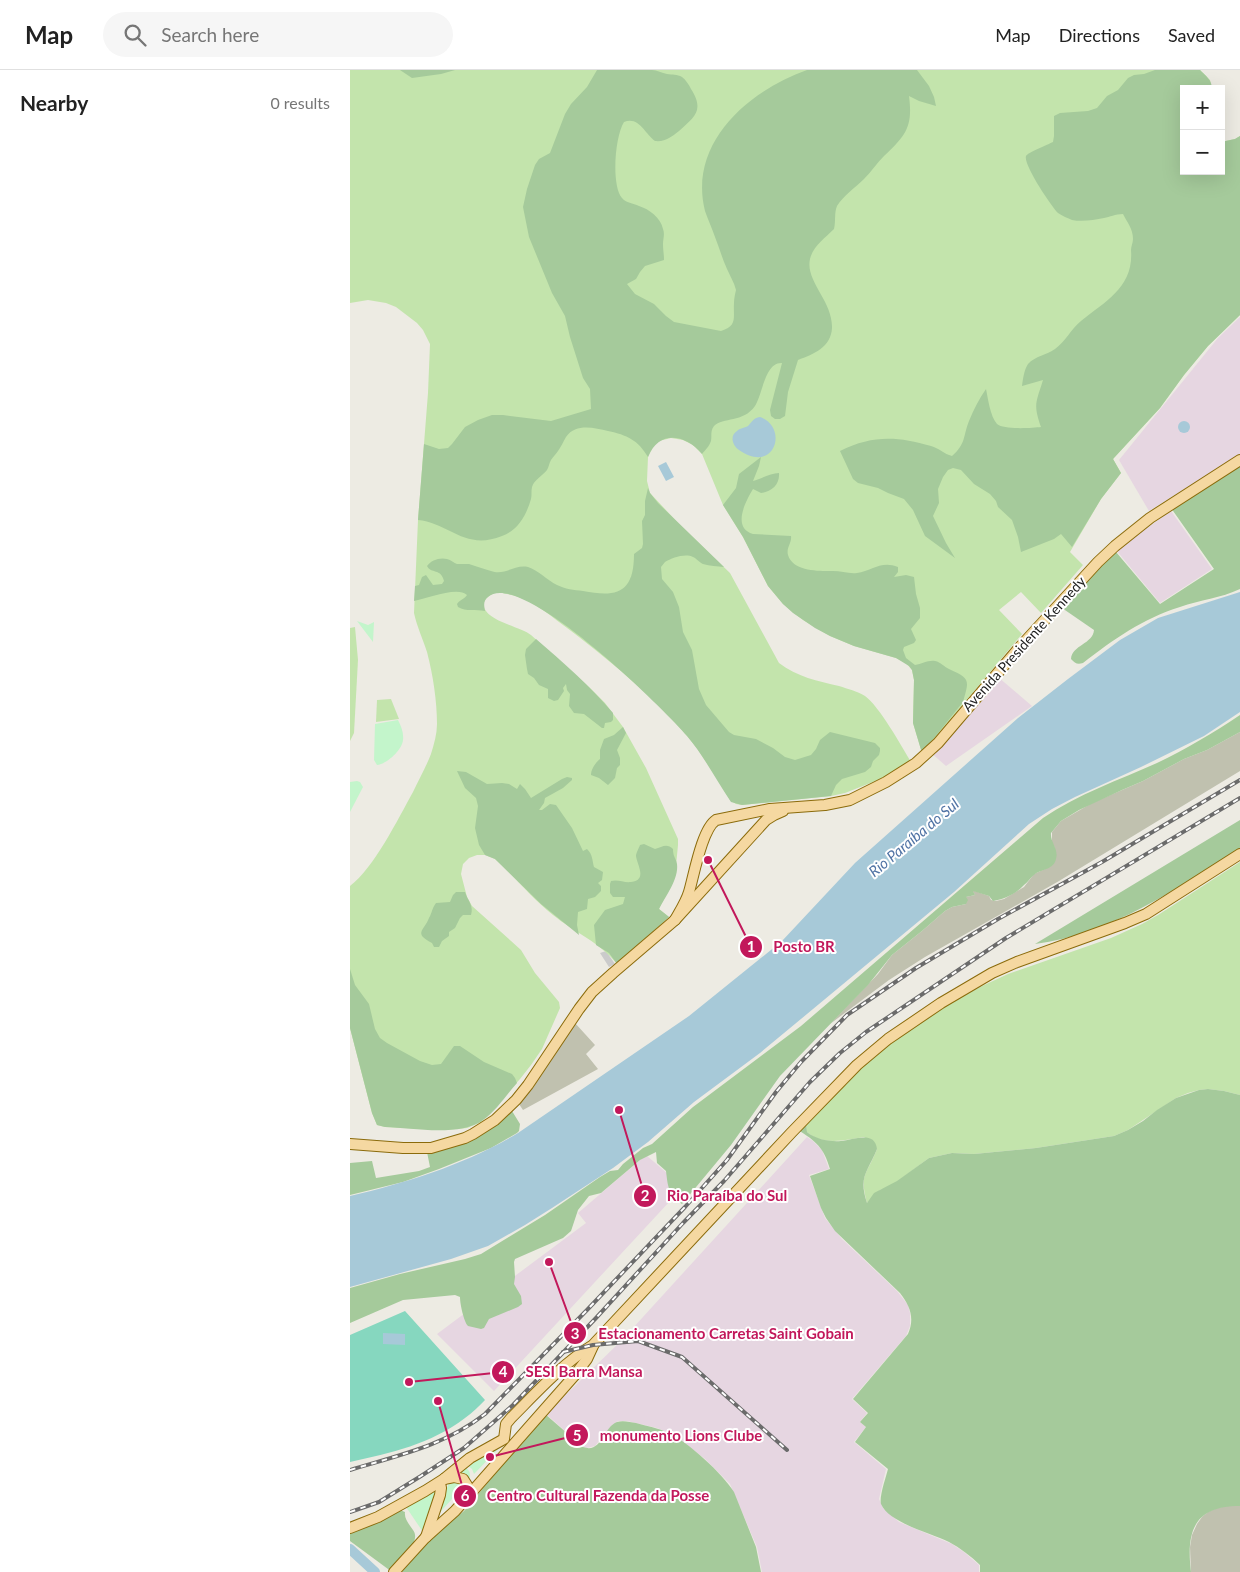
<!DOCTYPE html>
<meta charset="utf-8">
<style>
body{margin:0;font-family:Lato,sans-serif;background:#f6f6f6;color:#222}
.controls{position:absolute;right:15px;top:15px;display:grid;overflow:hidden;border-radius:0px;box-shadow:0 5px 20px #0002}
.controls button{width:45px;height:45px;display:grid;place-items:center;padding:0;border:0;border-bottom:1px solid #e0e0e0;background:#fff;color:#222;font:25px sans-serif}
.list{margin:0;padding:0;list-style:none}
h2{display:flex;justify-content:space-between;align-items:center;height:65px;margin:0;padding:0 20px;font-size:21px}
h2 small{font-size:16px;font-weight:400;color:#767676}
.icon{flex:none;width:28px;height:28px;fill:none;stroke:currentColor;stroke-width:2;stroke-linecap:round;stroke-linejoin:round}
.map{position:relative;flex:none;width:890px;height:1502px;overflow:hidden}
header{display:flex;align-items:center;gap:30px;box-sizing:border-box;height:70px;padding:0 25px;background:#fff;border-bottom:1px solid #e0e0e0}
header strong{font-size:24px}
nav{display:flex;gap:28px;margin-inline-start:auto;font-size:18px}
.search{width:350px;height:45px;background:#f6f6f6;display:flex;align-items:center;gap:12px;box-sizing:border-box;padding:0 18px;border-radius:28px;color:#767676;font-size:19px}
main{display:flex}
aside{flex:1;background:#fff}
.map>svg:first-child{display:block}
.industrial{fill:#e6d6e1}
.religious{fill:#cbcbcb}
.construction{fill:#c0c1af}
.grass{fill:#c3e4ac}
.forest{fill:#a5ca9b}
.park{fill:#c3f5cb}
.pitch{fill:#86d7bf}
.water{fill:#a7c9d8}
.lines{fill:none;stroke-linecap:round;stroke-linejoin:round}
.river{stroke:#a7c9d8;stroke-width:10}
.major-casing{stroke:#8b6b0b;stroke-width:12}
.major{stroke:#f5d8a1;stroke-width:10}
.rail-casing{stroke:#6b6b6b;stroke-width:4}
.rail{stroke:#fff;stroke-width:2;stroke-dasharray:5.5;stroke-linecap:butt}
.labels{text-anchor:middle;stroke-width:4;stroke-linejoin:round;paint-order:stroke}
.street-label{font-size:14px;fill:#1d1d1d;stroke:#fff}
.water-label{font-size:15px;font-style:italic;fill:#5174a5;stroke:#fff}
.leader{fill:none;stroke:#c2185b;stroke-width:2}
.callout-dot{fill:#c2185b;stroke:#fff;stroke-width:2}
.mark-label{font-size:15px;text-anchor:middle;font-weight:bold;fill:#fff}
.callout-label{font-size:15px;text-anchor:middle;font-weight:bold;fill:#c2185b;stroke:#fff;stroke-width:4;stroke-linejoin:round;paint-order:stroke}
</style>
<header>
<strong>Map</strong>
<div class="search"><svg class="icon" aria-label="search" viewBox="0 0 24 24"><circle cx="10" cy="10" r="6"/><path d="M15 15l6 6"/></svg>Search here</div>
<nav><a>Map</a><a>Directions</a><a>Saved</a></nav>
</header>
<main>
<aside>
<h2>Nearby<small>0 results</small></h2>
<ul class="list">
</ul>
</aside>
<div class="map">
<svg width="890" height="1502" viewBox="0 0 890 1502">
<rect width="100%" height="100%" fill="#edebe3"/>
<g class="industrial">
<path d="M890,247v137l-91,57 -30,-51 99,-122z"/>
<path d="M821,441l41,58 -52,34 -44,-53z"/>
<path d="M648,607l34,29 -86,60 -16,-14z"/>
<path d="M457,1067l6,4 9,9 7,19 -20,6 16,43 17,21 55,52 11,14 2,8v13l-4,10 -54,63 15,14 -7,9 6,5 -12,15 32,27 -7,30 4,9 16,14 53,22 12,8 15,13v7h-217l-5,-25 -27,-63 -25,-25 -28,-22 -20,-9 -30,-7h-9l-6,4 -17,21 -8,2 -4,-1 -37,-33 76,-74z"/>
<path d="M296,1085l37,32 -189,204 -57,-57 149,-111 -8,-10z"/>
</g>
<path class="religious" d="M256,881l9,13 -6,3 -9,-14z"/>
<g class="construction">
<path d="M890,662v39l-181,110 -134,76 -36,23 -59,44 48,-50 14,-19 30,-24 23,-20 7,-4 14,-3v-7l9,-2 -3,-5 17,6 2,4 5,1 8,-2 20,-12 10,-13 11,-5 10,-21 -3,-5v-11l9,-11 31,-18 51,-22 41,-22 23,-9z"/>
<path d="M225,953l20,22 -9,9 12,15 -75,41 -4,-6z"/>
<path d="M877,1436h13v66h-49l-1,-25 2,-12 5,-11 5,-7 6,-5 9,-4z"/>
</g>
<g class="grass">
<path d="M0,0h850l10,10 2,9h-28v82h37v-29l14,-3 5,-3v179l-32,31 -24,29 -24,33 -47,51 8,14 -20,26 -31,53 13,13 -42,48 -20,-21 -22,18 23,24 -100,119 -9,-30 1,-43 -2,-10 -6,-7 -10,-5 -42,-12 -24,-10 -27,-16 -20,-16 -15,-18 -25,-49 -20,-32 -21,-51 -9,-9 -10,-5 -12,-2 -12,3 -5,4 -6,12 -1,24 3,12 29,31 51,49 49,90c18,14 39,18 60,23 9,3 18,5 26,10 14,10 36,49 46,66l-33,18 -33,13 -14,3 -89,9 -6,-1 -6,-4c-13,-21 -26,-44 -42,-63 -35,-41 -82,-80 -125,-112 -17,-13 -35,-28 -56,-31 -5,-1 -11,-2 -15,0 -4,2 -7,5 -8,8 -4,18 36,24 47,33l58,52 16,16 18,24 23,41 32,71v6l-3,31 -16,33 10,8 -52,47c-16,-21 -43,-32 -64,-49 -21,-17 -38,-38 -58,-56l-10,-4h-8l-8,3 -6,6 -2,10 6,23 5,9 49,44 14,23 24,29 1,6 -18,41 -11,16 -11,14 -39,43 -14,6 -23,2 -59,-3 -8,-2 -5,-12 -22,-85v-142c24,-18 48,-67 63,-94 6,-13 13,-25 18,-38 3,-10 6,-20 6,-30 0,-23 -4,-49 -10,-72 -4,-13 -10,-25 -13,-39l4,-93 10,-127 2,-49 -7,-14 -6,-7 -21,-16 -10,-4 -18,-3 -18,3z"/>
<path d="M5,557l3,33 -4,73 -4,8v-113z"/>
<path d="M41,629l8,20 -23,3 1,-22z"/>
<path d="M890,792v233l-16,-4 -16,-2 -9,1 -11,3 -12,5 -48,32 -14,6 -78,12 -62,6 -22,-1 -23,5 -31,23 -10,6 -8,3 -13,13c-8,-30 0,-28 10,-54l-13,-12c-18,3 -42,9 -57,-5l-1,-7 1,-4 74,-72 62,-42 37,-20 28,-13 103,-36 31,-14 16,-9z"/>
</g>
<g class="forest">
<path d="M50,0h55l-14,4 -29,4z"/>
<path d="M247,0c18,0 37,0 55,0 5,0 10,3 15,4 5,1 10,0 15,3 4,3 7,8 9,12 14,22 3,28 -12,42 -8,6 -13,11 -24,10 -10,-7 -16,-25 -31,-19 -9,14 -13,63 -2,76 4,5 11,5 17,8 10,3 22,12 24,23 2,5 0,10 0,15 0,6 1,10 1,16l-19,6 -5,6 -4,7 -9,5 8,10 19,10 12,12 8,6 47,9c17,-5 12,-14 13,-28 0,-4 1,-9 2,-13 -2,-8 -6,-14 -9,-21 -5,-11 -8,-22 -12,-32 -3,-9 -7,-17 -10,-26 -17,-68 43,-120 102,-141h110l12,16 5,11 2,9 -17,-5 -10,-5c4,31 -3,39 -25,60 -7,7 -13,16 -20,23 -9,9 -20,16 -27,27 -3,7 -1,15 -3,23 -9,9 -21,17 -24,30 -5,22 23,42 22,69 -1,19 -18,26 -34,32l-10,32 -3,24 -5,3h-5l-4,-3 -1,-6 12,-47c-17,-1 -19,30 -27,43 -12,17 -32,11 -41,20 -4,5 -2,10 -3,15 -2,6 -6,9 -9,13 -17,-20 -43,-24 -54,3 -10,-17 -21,-22 -40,-26 -14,-3 -32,-8 -42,6 -3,5 -5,10 -8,14 -2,3 -5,6 -7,9 -2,3 -2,7 -4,10 -5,6 -13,10 -15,17 -1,4 0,8 -1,12 -5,17 -13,31 -29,37 -37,15 -53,-13 -84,-16l6,-76 15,5 9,-1 4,-4 13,-17 13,-7 14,-5h11l48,6 40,-12 -1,-20 -7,-11 -13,-41 -5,-21 -13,-23 -23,-56 -6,-30 4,-18 8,-24 4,-6 11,-6 15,-39 6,-10 16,-17z"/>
<path d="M805,0h45c6,6 12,10 12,19h-28v82h37v-29l14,-3 5,-3v179l-32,31 -24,29 -24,33 -47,51 8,14 -20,26 -29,48 -11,-13 -7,5 -33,13 -3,-15 -6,-17 -14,-13 -2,-6 -6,-7 -16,-10 -13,-14 -8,-2 -5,2 -5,7 -5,12 1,14 -6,13 13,27 9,15 -30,-22 -12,-26 -9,-11 -16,-6 -10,-5 -20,-5 -5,-4 -13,-28c32,-16 57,-15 91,-5 8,2 13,8 21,10 14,-12 11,-20 17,-35 5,-12 10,-22 17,-32 2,9 4,27 11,35 7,6 35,4 44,3 -8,-23 -5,-24 2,-47l-21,6c1,-7 2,-16 6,-22 7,-8 19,-9 27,-15 10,-7 16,-20 26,-28 25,-20 53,-34 50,-71 0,-4 2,-7 2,-11 0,-10 -6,-17 -10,-25 -8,0 -13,3 -19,4 -10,2 -22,4 -32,2 -4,-2 -10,-4 -14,-7 -7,-7 -35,-49 -32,-57 1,-3 21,-11 27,-14l1,-6v-20l6,-3 28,-2 9,-3 10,-12 11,-6 10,-12 6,-3 10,-1z"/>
<path d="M411,387l-2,9 -6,15c8,-2 18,-8 26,-8 1,11 -7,19 -18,20l-8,-4c-8,13 -21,39 0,45l38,2c1,7 -5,12 -3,19 5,17 32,16 45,16 8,0 16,3 24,2 15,-2 24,-13 41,-6v5l-4,5 12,-2 8,2 2,17 4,14v10l-9,11 5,11 -2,3 -10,4 -1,3 3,8 9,7c7,-1 13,-5 20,-4 6,1 9,6 14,8 22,10 20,11 14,33l-41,51 -9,-30 1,-43 -2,-10 -3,-4 -13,-8 -42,-12 -24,-10 -15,-8 -22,-15 -10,-9 -15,-18 -25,-49 -20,-32 13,-17 3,-14z"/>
<path d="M890,395v124c-19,9 -40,11 -60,18 -38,12 -66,32 -97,56 -6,2 -8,0 -12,-4 1,-14 22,-15 23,-29l-32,-22 45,-48 9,-8 44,52 54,-35 -43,-61z"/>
<path d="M298,418l2,5 8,10 66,64c-7,-1 -14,-1 -21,-3 -4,-2 -7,-6 -10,-7 -8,-4 -21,1 -28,5l-4,5 1,12 11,13 6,15 4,25 9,18 7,39 7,16 23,27 5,3 22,4 17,9 12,9 10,3 16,-5 5,-6 4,-9 10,-8 45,11 5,5v3l-1,4 -6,6 -2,6 -6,5 -23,7 -6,6 -5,11 -89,9 -11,-3c-15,-22 -27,-46 -44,-66 -23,-27 -166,-168 -199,-139 -5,4 -4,9 -3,14 -9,-2 -19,1 -27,-4l-1,-3c2,-4 8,-5 10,-9 -10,-9 -40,4 -53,6l1,-15 4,-1 3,-8 4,-2 7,10 9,-1 2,-3c-3,-13 -13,-7 -17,-15 4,-6 13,-9 20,-7 4,1 7,4 10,5 4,0 8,0 12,0 7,2 14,5 22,7 14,5 24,-7 37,-4 10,3 19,13 29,18 8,4 17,5 26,6 35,7 51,1 51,-37l8,-6 1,-4 -1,-23 3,-6v-14z"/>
<path d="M186,569c27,23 54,47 77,74v7l-2,2 -6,1 -1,5h-2l-18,-14 -10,-1 -5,-7 1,-12 -3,-4 -1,-6 -3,4 1,3 -6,9 -4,1 -6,-3v-9l-9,-4 -5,-7 -6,-4 -1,-5 -2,-14 1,-6z"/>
<path d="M890,645v17l-33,18 -23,9 -41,22 -21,9 -43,20 -18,11 -10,12c-1,9 8,16 5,26 -2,10 -13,10 -21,15 -4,3 -7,8 -11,11 -8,9 -19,14 -31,16l-4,-5 -16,-5 2,4 -9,2 2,3 -2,4 -14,3 -7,4 -23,20 -30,24 -24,30 -88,91 -49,69 -49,59c-14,-10 -14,-17 -16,-33l-9,-8 -1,-11 -16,8 -39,33 -12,3 -11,14 -7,21 -8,7 -48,21 -1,3 1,15 -1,7 7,12 1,8 -4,3 -29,12 -5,9 -3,1 -13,-3c-4,-4 -8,-22 -8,-29l-5,-2 -52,5 -53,23v-35l50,-14 65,-15 16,-5 64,-39 55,-38 10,-6 8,-1 5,-6 20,-16 9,-4 41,-37 108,-81 242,-208c35,-24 76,-38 114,-55 29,-14 56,-30 83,-48z"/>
<path d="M273,657l3,6 -9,17 3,8v7l-3,3 -2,10 -7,7 -9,-7 -8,-3c0,-6 5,-13 9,-16v-9l4,-11 10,-4z"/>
<path d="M107,701l9,1 21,12 15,-1 7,1 8,5 3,-5 5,5 6,9 31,-19 5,-2 5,1v2l-9,8 -18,10 -1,5 -5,7h3l8,-6 6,1 16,23 11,23 4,-2c6,6 5,11 7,18l9,5 -1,8 -4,3 3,3v5l-6,6 -7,2 -1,10 -9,3 -1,13 2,10 -38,-31 -46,-45 -10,-4 -6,-10 -4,-17 3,-22 -2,-8 -11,-10z"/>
<path d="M890,750v29c-64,40 -129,85 -205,95z"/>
<path d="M294,774l11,5c7,-2 12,-6 18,0 0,8 3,9 4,15 2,15 -12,33 -18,45l10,8 -52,47 -8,-11 -13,-8 -2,-20 11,-15 18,-6 2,-7h-12l-3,-4v-9l1,-3c7,-2 13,2 20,1 17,-2 6,-17 5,-26 0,-3 3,-8 4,-11z"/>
<path d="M106,822h9c3,9 9,14 6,23h-8l-3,3 -5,10 -6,4v4l-7,5 -3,6h-5l-2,-4c-19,-10 -8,-12 -3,-25 3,-5 3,-10 7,-15l14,-1 3,-7z"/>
<path d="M0,899l5,16 14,19 6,25 5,9 7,5 33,18 12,4 9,-1 13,-18h6l24,16 28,12 3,4 2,5c-11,12 -21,28 -34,37 -23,17 -70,8 -98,7l-8,-2 -5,-12 -22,-85z"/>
<path d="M858,1019l16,2 16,4v411c-46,0 -54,25 -49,66h-211v-7c-9,-9 -20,-17 -31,-23 -18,-9 -60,-19 -68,-38 -2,-7 5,-27 7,-35l-33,-27 11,-15 -6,-5 8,-9 -15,-14 55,-65c7,-16 2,-28 -8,-41l-65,-62 -9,-13 -5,-10 -11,-32 20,-7c-6,-21 -14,-28 -32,-39l8,-7 1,9c8,7 23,10 34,9 12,-1 34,-11 36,8 -9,23 -19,27 -10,54l7,-10 23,-12 32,-23 23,-5 22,1 62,-6 78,-12 14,-6 15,-9 14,-11 19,-12 23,-8z"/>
<path d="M162,1041l8,13 -1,7 -2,2 -26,15 -52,21 -36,13 -53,13v-32l22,-2 4,17 43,-7 11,-4 -3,-15c33,-4 61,-18 85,-41z"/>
<path d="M195,1344l38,33c19,7 20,-20 34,-25 6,-2 13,0 19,1 11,3 22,5 33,10 19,9 54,41 65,59l22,55 5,25h-359l25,-31 37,-30z"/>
<path d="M50,1440l5,2c-1,7 4,12 8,18 9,12 -13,30 -21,39h-4l-38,-28v-8z"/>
</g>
<g class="park">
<path d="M7,551l11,4 6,-3 -1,20z"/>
<path d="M48,650c3,6 6,13 5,20 -1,10 -16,24 -26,25l-3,-5 1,-36z"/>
<path d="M7,711l3,1 3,5 -13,25v-30z"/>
<path d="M152,1375l-28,29 -2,-5 -5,-4z"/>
<path d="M115,1397c6,4 6,9 3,14l-33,37 18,-45z"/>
<path d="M93,1409l-20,53 -19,-28z"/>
</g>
<path class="pitch" d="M55,1241l80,89c-6,6 -13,13 -20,18 -34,26 -74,35 -115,44v-127z"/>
<g class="water">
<path d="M410,347c29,10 15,58 -21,33 -6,-4 -10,-14 -2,-19 3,-3 7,-3 11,-5 4,-4 5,-8 12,-9z"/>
<circle cx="834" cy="357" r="6"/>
<path d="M316,392l8,15 -8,4 -8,-15z"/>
<path d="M890,522v120l-36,24 -63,31 -66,30 -23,12 -23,15 -75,68 -194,161 -66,49 -46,40 -35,26 -61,40 -27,17 -37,21 -37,13 -101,28v-91c59,-14 116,-32 168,-63l171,-117 93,-75 73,-78 163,-145 50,-39 52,-39 38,-22z"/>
<path d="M33,1263l22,1v11l-22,-1z"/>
</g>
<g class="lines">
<path class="river" d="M0,1479l25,23"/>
<defs>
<g id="major">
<path d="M325,850c5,-9 11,-18 14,-28 5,-17 13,-63 27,-72l54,-11 55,-4 25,-5 36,-18 30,-19 22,-20 81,-95 79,-86 17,-16 35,-28 90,-58"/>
<path d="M0,1074l53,4h28l34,-10 8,-4 22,-14 21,-20 12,-15 51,-76 13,-17 21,-19 62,-53 91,-100 8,-5 9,-4"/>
<path d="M94,1409l10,-2 9,2 5,8 -1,10"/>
<path d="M0,1458l28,-11 47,-26 19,-12 26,-21 34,-19 2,-15 5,-6c26,-26 51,-54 82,-73l199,-213 65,-67 31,-26 53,-36 51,-30 25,-11 108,-39 21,-9 94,-60"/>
<path d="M76,1467l14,-42 1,-7 -1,-5"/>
<path d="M44,1502l31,-34 30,-27 119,-135 13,-17 6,-13"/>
</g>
</defs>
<use href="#major" class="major-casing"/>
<use href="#major" class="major"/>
<defs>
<g id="rail">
<path d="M213,1282l30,-7 45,-4 44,16 105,93"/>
<path d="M0,1400c49,-15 94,-24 135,-56l102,-104 98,-103 42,-47 49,-68 25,-30 46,-47 69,-47 82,-49 104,-57 138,-82"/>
<path d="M0,1442l29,-10 42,-26 43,-28 49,-43 83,-87 87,-95 41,-42 86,-99 30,-29 26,-21 140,-94 234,-140"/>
</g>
</defs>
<use href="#rail" class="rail-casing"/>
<use href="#rail" class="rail"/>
</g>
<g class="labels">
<g class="street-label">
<text transform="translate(674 574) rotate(-48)" y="5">Avenida Presidente Kennedy</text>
</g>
<g class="water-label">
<text transform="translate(564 768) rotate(-40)" y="5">Rio Paraíba do Sul</text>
</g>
</g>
<path class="leader" d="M358 790L401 877M269 1040L295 1126M199 1192L225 1263M59 1312L153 1302M140 1387L227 1365M88 1331L115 1426"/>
<g class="callout-dot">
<circle cx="358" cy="790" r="5"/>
<circle cx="269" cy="1040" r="5"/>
<circle cx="199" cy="1192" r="5"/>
<circle cx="59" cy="1312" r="5"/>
<circle cx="140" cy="1387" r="5"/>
<circle cx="88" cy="1331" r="5"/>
<circle cx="401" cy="877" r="12"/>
<circle cx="295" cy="1126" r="12"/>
<circle cx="225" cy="1263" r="12"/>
<circle cx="153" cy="1302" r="12"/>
<circle cx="227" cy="1365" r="12"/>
<circle cx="115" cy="1426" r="12"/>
</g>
<g class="mark-label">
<text x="401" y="882">1</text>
<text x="295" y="1131">2</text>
<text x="225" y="1269">3</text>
<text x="153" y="1307">4</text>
<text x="227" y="1371">5</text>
<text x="115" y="1431">6</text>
</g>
<g class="callout-label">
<text x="454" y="882">Posto BR</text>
<text x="377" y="1131">Rio Paraíba do Sul</text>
<text x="376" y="1269">Estacionamento Carretas Saint Gobain</text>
<text x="234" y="1307">SESI Barra Mansa</text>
<text x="331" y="1371">monumento Lions Clube</text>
<text x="248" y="1431">Centro Cultural Fazenda da Posse</text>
</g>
</svg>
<div class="controls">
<button>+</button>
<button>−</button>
</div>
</div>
</main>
